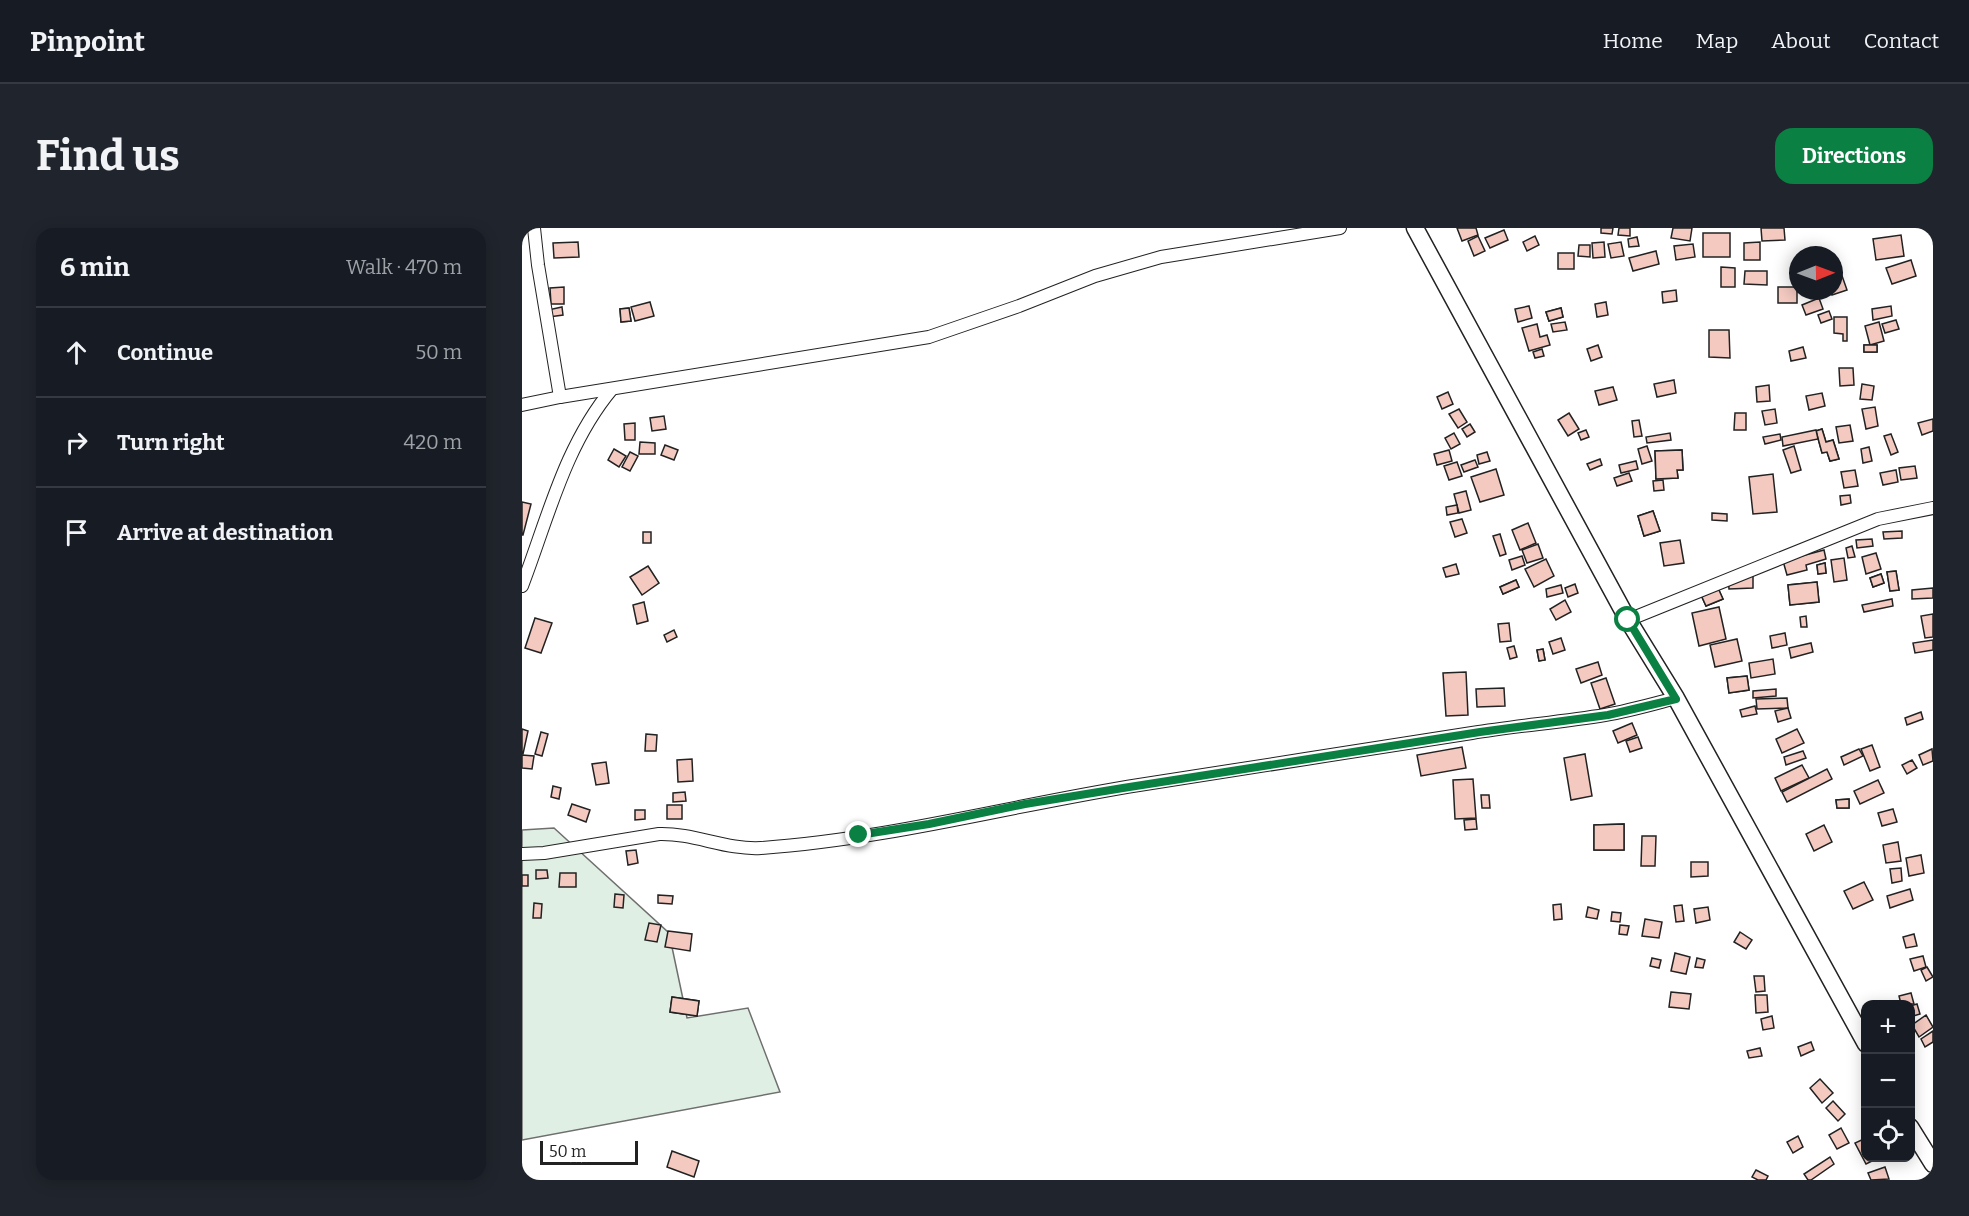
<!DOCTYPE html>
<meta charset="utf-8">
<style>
body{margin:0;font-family:Bitter,serif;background:#20242c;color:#f1f3f6}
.controls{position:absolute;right:18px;bottom:18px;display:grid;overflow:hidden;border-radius:12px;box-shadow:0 3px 15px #0003}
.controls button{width:54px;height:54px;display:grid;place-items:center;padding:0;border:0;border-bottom:2px solid #363941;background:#171b24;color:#f1f3f6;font:30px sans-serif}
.compass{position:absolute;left:1267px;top:18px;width:54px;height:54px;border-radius:50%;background:#171b24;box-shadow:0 3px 15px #0003;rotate:89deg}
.scale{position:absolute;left:18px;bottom:15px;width:98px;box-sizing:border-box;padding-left:6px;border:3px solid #222;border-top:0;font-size:16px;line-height:21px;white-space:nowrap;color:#222;-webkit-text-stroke:4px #fff;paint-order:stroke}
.stop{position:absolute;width:18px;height:18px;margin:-14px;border:4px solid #0b8043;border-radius:50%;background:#fff}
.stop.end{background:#0b8043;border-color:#fff;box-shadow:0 2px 6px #0008}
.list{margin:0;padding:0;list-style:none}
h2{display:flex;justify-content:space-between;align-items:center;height:78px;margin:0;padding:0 24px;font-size:26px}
h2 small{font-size:20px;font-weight:400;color:#9ea1a6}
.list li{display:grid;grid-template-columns:39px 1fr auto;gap:18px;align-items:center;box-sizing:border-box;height:90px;padding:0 24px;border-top:2px solid #363941}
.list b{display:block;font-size:22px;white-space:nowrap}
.list em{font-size:20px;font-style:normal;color:#9ea1a6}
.icon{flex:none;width:33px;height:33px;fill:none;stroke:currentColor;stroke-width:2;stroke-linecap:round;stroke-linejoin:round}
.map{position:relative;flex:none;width:1411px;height:952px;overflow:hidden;border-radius:18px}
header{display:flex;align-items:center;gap:36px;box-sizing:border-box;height:84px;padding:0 30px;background:#171b24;border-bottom:2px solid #363941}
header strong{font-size:28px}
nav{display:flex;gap:33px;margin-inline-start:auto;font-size:21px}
.intro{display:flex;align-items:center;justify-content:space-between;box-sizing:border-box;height:144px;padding:0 36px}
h1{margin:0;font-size:42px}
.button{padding:15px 27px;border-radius:18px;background:#0b8043;color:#fff;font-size:21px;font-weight:700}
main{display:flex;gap:36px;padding:0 36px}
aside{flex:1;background:#171b24;border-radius:18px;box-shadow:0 3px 15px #0003}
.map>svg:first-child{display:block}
.green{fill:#e0efe3;stroke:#6f6f6f;stroke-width:1.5}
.building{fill:#f3c9c0;stroke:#222;stroke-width:1.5}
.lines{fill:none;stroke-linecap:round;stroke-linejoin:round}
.minor-casing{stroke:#222;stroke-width:14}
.secondary-casing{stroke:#222;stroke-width:19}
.minor{stroke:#fff;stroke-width:12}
.secondary{stroke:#fff;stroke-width:16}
.route{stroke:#0b8043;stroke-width:8}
</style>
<header>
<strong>Pinpoint</strong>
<nav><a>Home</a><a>Map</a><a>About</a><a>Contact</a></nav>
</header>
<div class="intro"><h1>Find us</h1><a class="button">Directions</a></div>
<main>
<aside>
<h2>6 min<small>Walk · 470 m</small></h2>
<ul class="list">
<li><svg class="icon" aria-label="ahead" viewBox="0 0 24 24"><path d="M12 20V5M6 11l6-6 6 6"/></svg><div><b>Continue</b></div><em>50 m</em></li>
<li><svg class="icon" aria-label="right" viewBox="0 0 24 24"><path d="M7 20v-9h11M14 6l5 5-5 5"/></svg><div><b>Turn right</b></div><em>420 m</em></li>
<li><svg class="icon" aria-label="arrive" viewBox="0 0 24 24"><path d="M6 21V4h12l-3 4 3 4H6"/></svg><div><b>Arrive at destination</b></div></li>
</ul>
</aside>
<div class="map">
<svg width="1411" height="952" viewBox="0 0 1411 952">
<rect width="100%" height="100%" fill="#fff"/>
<path class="green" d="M32,600l115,105 18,85 61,-10 32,84 -258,48v-310z"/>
<g class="building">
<path d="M935,0h19l2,7 -16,6z"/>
<path d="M1079,0h12l-1,6 -11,-1z"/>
<path d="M1097,0h11v8l-12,-1z"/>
<path d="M1151,0h19l-2,13 -19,-3z"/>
<path d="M1239,0h23l1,12 -23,1z"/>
<path d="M982,2l4,10 -18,8 -5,-10z"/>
<rect x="1181" y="5" width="27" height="24"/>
<path d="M1379,7l3,21 -28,4 -3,-21z"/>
<path d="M956,8l7,15 -11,5 -6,-15z"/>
<path d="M1013,8l4,9 -12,6 -4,-9z"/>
<path d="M1115,9l2,9 -10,1 -1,-8z"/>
<path d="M56,14l1,15 -25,1 -1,-15z"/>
<path d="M1082,14l1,15 -12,1 -1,-15z"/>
<path d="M1099,14l3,14 -13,2 -3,-14z"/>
<path d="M1238,14v18h-16v-17z"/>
<path d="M1171,16l2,13 -19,3 -2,-14z"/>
<path d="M1057,17h11v12l-12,-1z"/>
<path d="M1134,23l3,13 -26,7 -4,-13z"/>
<rect x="1036" y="25" width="16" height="16"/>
<path d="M1389,32l5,16 -24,8 -6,-16z"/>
<path d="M1199,39l14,1v19h-14z"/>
<path d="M1318,42l7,20 -15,5 -1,-4h3v-19z"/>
<path d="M1223,43h22v14l-23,-1z"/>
<path d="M42,59v17h-13l-1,-16z"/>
<rect x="1256" y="59" width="19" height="16"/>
<path d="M1154,62l1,11 -14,2 -1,-11z"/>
<path d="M1297,70l4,11 -17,6 -4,-10z"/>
<path d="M128,74l4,14 -19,5 -4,-14z"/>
<path d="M1084,74l2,13 -11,2 -2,-13z"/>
<path d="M1007,78l3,12 -14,4 -3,-13z"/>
<path d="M1369,78l1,10 -19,4 -1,-11z"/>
<path d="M40,79l1,8 -14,2 -1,-7z"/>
<path d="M107,80l2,13 -10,1 -1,-13z"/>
<path d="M107,80l2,13 -10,1 -1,-13z"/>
<path d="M1039,80l2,9 -14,4 -3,-9z"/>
<path d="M1039,80l2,9 -14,4 -3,-9z"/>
<path d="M1307,83l3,8 -11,4 -3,-8z"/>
<path d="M1312,89h13v24h-4v-7l-9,-1z"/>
<path d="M1374,92l3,9 -14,4 -3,-9z"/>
<path d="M1043,94l2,8 -14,2 -2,-8z"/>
<path d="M1357,94l5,19 -14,4 -5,-19z"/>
<path d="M1015,96l3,13 7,-2 3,10 -21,6 -7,-23z"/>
<path d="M1187,102h20l1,28 -21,-1z"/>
<path d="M1076,117l4,12 -11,4 -4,-12z"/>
<rect x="1342" y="117" width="13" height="7"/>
<rect x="1342" y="117" width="13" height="7"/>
<path d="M1281,119l3,11 -15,3 -2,-10z"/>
<path d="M1020,121l2,7 -9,2 -2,-6z"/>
<path d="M1317,140h14l1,17 -14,1z"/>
<path d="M1152,152l2,13 -19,4 -3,-13z"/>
<path d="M1340,156l12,2 -2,14 -12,-1z"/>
<path d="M1247,157l1,16 -13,1 -1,-15z"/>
<path d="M1091,159l4,13 -18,5 -4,-14z"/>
<path d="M926,164l5,12 -11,5 -5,-12z"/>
<path d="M1300,165l3,13 -16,4 -3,-14z"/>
<path d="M1353,179l3,19 -12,3 -4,-20z"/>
<path d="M937,181l8,13 -9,6 -9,-14z"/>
<path d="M1253,181l2,14 -12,2 -3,-14z"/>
<path d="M1047,185l10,16 -11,7 -10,-16z"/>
<path d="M1213,185h11v17h-12z"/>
<path d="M142,188l2,13 -14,2 -2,-13z"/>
<path d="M1411,191v12l-11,4 -4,-12z"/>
<path d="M1117,192l3,16 -8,1 -2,-16z"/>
<path d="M113,195v17h-10l-1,-16z"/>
<path d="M948,196l5,8 -8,5 -5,-8z"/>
<path d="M1328,197l3,16 -14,2 -3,-16z"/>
<path d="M1300,201l4,13 7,-2 6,19 -9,2 -3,-9 -5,1 -6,-22z"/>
<path d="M1300,201l4,13 7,-2 6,19 -9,2 -3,-9 -5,1 -6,-22z"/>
<path d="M1064,202l3,7 -8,3 -3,-7z"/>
<path d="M1294,202l2,9 -35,7 -1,-9z"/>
<path d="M932,205l6,11 -9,5 -6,-11z"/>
<path d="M1148,205l1,7 -24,3 -1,-6z"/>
<path d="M1258,206l1,6 -16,4 -2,-7z"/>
<path d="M1369,206l7,18 -7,3 -7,-19z"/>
<path d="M118,214l15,1v11h-16z"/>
<path d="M143,217l13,5 -4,10 -13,-5z"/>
<path d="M1125,218l5,15 -10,3 -4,-15z"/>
<path d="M1272,218l7,24 -10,3 -8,-23z"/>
<path d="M1347,219l3,14 -9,2 -2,-14z"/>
<path d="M92,221l12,7 -7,11 -11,-7z"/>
<path d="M927,222l3,11 -15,4 -3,-11z"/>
<path d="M1160,222l1,20h-6l1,8 -22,1 -1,-28z"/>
<path d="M1160,222l1,20h-6l1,8 -22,1 -1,-28z"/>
<path d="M108,224l8,4 -8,15 -8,-4z"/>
<path d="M965,224l3,9 -11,3 -2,-9z"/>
<path d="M1078,231l2,6 -12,5 -3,-6z"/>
<path d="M953,232l3,7 -14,5 -3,-7z"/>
<path d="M1114,233l2,8 -17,4 -2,-8z"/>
<path d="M935,234l5,14 -13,4 -5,-14z"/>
<path d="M1393,238l2,12 -16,2 -2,-12z"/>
<path d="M974,241l8,26 -24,7 -9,-25z"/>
<path d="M1333,242l3,16 -14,2 -3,-16z"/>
<path d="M1374,242l2,12 -15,3 -3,-12z"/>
<path d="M1107,245l3,8 -15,5 -3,-8z"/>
<path d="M1251,246l4,38 -24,2 -4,-37z"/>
<path d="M1141,252l1,10 -10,1 -1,-10z"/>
<path d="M944,263l5,19 -12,3 -5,-19z"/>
<path d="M1328,267l1,8 -10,2 -1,-9z"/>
<path d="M0,274l9,2 -8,31h-1z"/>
<path d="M935,277l1,8 -11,2 -1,-8z"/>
<path d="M1131,283l7,20 -16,5 -6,-20z"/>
<path d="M1131,283l7,20 -16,5 -6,-20z"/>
<path d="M1190,285l15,1v7l-15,-1z"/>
<path d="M940,291l5,14 -12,4 -5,-15z"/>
<path d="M1006,295l8,20 -16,7 -8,-20z"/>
<path d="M1380,303v7l-18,1 -1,-7z"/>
<rect x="121" y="304" width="8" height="11"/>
<path d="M978,306l6,20 -6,2 -7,-20z"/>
<path d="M1350,311l1,7 -16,2 -1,-8z"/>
<path d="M1158,312l4,23 -20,3 -4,-23z"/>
<path d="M1016,316l5,14 -16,5 -5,-13z"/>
<path d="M1330,318l3,11 -7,1 -2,-10z"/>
<path d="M1302,322l2,9 -20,6 1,5 -20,5 -4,-14z"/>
<path d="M1354,325l5,16 -15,5 -4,-17z"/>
<path d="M1000,328l3,9 -13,5 -3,-10z"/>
<path d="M1322,330l3,22 -13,2 -3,-22z"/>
<path d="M1024,331l8,17 -20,11 -9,-18z"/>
<path d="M1303,335l1,10 -8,1 -1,-9z"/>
<path d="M1303,335l1,10 -8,1 -1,-9z"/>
<path d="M934,336l3,10 -13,3 -3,-9z"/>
<path d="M126,338l11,17 -17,12 -12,-18z"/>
<path d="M1374,343l3,19 -9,1 -3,-19z"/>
<path d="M1374,343l3,19 -9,1 -3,-19z"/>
<path d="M1359,346l3,9 -11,4 -3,-9z"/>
<path d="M1359,346l3,9 -11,4 -3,-9z"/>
<path d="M1231,348v12l-24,1 -1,-12z"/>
<path d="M994,352l3,7 -16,7 -3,-7z"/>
<path d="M994,352l3,7 -16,7 -3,-7z"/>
<path d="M1295,354l2,20 -29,3 -2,-20z"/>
<path d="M1295,354l2,20 -29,3 -2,-20z"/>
<path d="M1053,356l3,9 -10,4 -3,-9z"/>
<path d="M1039,357l2,8 -16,4 -1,-8z"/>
<path d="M1196,360l5,11 -17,7 -5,-11z"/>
<path d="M1196,360l5,11 -17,7 -5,-11z"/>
<path d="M1411,360v10l-21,1v-9z"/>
<path d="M1370,371l1,7 -29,6 -2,-7z"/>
<path d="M1043,372l6,12 -15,8 -6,-11z"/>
<path d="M122,374l4,19 -11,3 -4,-19z"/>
<path d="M1197,379l7,32 -27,7 -7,-33z"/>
<path d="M1411,386v23l-8,1 -4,-22z"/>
<path d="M1284,388l1,11h-6l-1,-10z"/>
<path d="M13,390l17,5 -11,30 -16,-5z"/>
<path d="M987,395l2,18 -11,1 -2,-18z"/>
<path d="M152,402l3,7 -10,5 -3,-7z"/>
<path d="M1263,405l2,12 -15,3 -2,-12z"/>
<path d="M1039,410l4,12 -12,4 -4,-12z"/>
<path d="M1215,411l5,22 -27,6 -5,-22z"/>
<path d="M1411,412v10l-18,3 -2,-10z"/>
<path d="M1289,415l2,9 -22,6 -2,-10z"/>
<path d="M992,418l3,11 -7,2 -3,-11z"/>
<path d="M1021,421l2,11 -6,1 -2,-11z"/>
<path d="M1021,421l2,11 -6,1 -2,-11z"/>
<path d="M1251,431l2,15 -24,4 -2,-15z"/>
<path d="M1076,434l4,13 -21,8 -5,-14z"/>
<path d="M944,444l2,43 -22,1 -3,-43z"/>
<path d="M1225,448l2,14 -20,3 -2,-15z"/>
<path d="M1225,448l2,14 -20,3 -2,-15z"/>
<path d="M1084,450l9,26 -15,5 -9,-26z"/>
<path d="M982,460l1,18 -28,1 -1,-18z"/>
<path d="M1254,461v7l-23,2v-7z"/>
<path d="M1265,470l1,10 -31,1 -1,-10z"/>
<path d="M1233,478l2,8 -15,3 -2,-7z"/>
<path d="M1266,480l3,10 -13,4 -3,-11z"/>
<path d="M1399,484l2,7 -16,6 -2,-7z"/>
<path d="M1110,495l5,12 -19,8 -5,-12z"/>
<path d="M0,501l6,2 -5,23h-1z"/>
<path d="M1275,501l7,14 -22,10 -6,-14z"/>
<path d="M19,504l7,2 -6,22 -7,-2z"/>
<path d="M124,506l11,1 -1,16h-11z"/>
<path d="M1116,509l4,11 -12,4 -4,-11z"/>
<path d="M1350,517l8,22 -10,4 -9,-22z"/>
<path d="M940,519l4,21 -45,8 -4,-21z"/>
<path d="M1337,521l4,7 -19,9 -3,-8z"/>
<path d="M1410,521l1,12 -10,4 -4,-10z"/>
<path d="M1281,523l3,7 -20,7 -2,-8z"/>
<path d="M1063,526l7,42 -21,4 -7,-42z"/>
<path d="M0,527l12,1 -2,13 -10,-1z"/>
<path d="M170,531l1,22 -15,1 -1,-22z"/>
<path d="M1390,532l5,8 -10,6 -5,-9z"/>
<path d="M84,534l3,21 -13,2 -4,-21z"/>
<path d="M1280,537l7,13 -28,13 -6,-13z"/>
<path d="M1305,541l5,10 -45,23 -5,-10z"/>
<path d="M951,551l3,39 -21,1 -2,-39z"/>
<path d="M1356,552l6,13 -24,11 -6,-13z"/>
<path d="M31,558l8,2 -2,11 -8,-2z"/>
<path d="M163,564l1,9 -13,1v-9z"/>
<path d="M959,567h8l1,13h-8z"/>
<path d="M1327,571v9h-12l-1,-8z"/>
<path d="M1327,571v9h-12l-1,-8z"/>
<path d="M50,576l18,6 -4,12 -18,-7z"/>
<rect x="145" y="577" width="15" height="14"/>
<path d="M1371,581l4,13 -15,4 -4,-13z"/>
<path d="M113,582h10v9l-10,1z"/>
<path d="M954,591l1,10 -12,1 -1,-10z"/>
<path d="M1102,596v26h-30v-25z"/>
<path d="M1102,596v26h-30v-25z"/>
<path d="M1302,597l8,17 -18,9 -8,-17z"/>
<path d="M1120,608h14l-1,30h-14z"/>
<path d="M1376,614l3,19 -15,2 -3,-18z"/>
<path d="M114,622l2,13 -10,2 -2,-14z"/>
<path d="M1399,627l3,18 -15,3 -3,-18z"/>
<path d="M1169,634h17v14l-17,1z"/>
<path d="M1379,640l1,13 -10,2 -2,-14z"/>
<path d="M14,642h11l1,8 -12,1z"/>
<path d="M38,645h16v14h-17z"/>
<rect x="0" y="647" width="6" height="11"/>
<path d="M1342,654l9,18 -20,9 -9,-18z"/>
<path d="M1388,661l3,11 -23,8 -3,-12z"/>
<path d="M93,666l9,1 -1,13 -9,-1z"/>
<path d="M136,667l15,1 -1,8 -14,-1z"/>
<path d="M12,675l8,1 -1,14h-8z"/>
<path d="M1039,676l1,15 -8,1 -1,-15z"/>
<path d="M1160,677l2,16 -8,1 -2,-16z"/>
<path d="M1066,679l11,3 -2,9 -11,-2z"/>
<path d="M1186,679l2,13 -14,3 -2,-14z"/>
<path d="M1090,684l9,1 -1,9 -9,-1z"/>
<path d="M1123,691l17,3 -3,16 -17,-2z"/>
<path d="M127,695l12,2 -4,17 -12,-2z"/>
<path d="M1098,697l9,1 -2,9 -8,-1z"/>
<path d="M146,703l24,3 -2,17 -25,-4z"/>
<path d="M1218,704l12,8 -6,9 -12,-7z"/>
<path d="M1392,706l3,12 -11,2 -3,-11z"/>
<path d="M1153,725l15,4 -4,17 -15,-3z"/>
<path d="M1401,728l3,11 -12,4 -4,-12z"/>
<path d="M1130,730l9,2 -2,8 -9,-2z"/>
<path d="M1175,730l8,2 -2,8 -8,-1z"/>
<path d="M1405,739l6,10 -7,4 -5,-11z"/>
<path d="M1232,748h10l1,15 -9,1z"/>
<path d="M1149,764l20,2 -2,15 -20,-2z"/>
<path d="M1389,765l3,11h-13l-2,-8z"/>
<path d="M1233,767h12l1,17 -12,1z"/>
<path d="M150,769l27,4 -2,15 -27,-4z"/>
<path d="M150,769l27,4 -2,15 -27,-4z"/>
<path d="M1395,776l3,10 -10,3v-11z"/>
<path d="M1404,787l7,12 -14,10 -7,-12z"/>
<path d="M1250,788l2,12 -11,2 -2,-11z"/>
<path d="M1411,803v11l-8,5 -4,-8z"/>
<path d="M1289,814l3,8 -13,6 -3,-9z"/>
<path d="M1238,820l2,8 -13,2 -2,-7z"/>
<path d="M1298,851l13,14 -11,10 -12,-15z"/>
<path d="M1311,873l12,13 -7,7 -12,-13z"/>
<path d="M1319,900l8,15 -12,6 -8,-14z"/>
<path d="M1276,908l5,11 -10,6 -6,-11z"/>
<path d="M1344,910v20h12l-12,6 -11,-21z"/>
<path d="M150,923l27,10 -5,16 -27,-10z"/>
<path d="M1308,929l4,7 -23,16h-3l-4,-6z"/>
<path d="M1363,939l4,12 -18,1 -3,-7z"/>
<path d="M1234,942l12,6 -2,4h-8l-6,-3z"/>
</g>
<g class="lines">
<defs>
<g id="minor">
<path d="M12,0l4,37 22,132"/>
<path d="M0,177l38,-8 369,-60 90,-31 76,-30 66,-19 179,-29"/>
<path d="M0,358c26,-68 43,-141 90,-197"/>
<path d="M1106,392l250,-101 55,-11"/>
<path d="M0,626l22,-1 115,-19c35,-1 67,16 102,14 128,-9 252,-43 378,-63 111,-17 222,-35 333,-52 44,-7 89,-11 133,-18 24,-4 48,-11 71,-17"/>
</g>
<g id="secondary">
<path d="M893,0l213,392 48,78 190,346"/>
<path d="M1388,899l23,37"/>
</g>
</defs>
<use href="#minor" class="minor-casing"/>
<use href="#secondary" class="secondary-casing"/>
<use href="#minor" class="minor"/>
<use href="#secondary" class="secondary"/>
</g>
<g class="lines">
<path class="route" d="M337,607l70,-11 96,-20 98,-16 357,-56 128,-17 68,-16 -48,-79"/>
</g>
</svg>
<div class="controls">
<button>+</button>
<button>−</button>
<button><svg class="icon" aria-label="locate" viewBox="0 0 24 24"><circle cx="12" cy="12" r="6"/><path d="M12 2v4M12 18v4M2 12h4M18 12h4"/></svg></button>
</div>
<svg class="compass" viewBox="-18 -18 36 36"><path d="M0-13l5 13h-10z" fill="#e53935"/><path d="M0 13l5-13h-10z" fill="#9ea1a6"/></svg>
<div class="scale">50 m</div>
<div class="stop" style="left:1106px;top:392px"></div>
<div class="stop end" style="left:337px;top:607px"></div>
</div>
</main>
